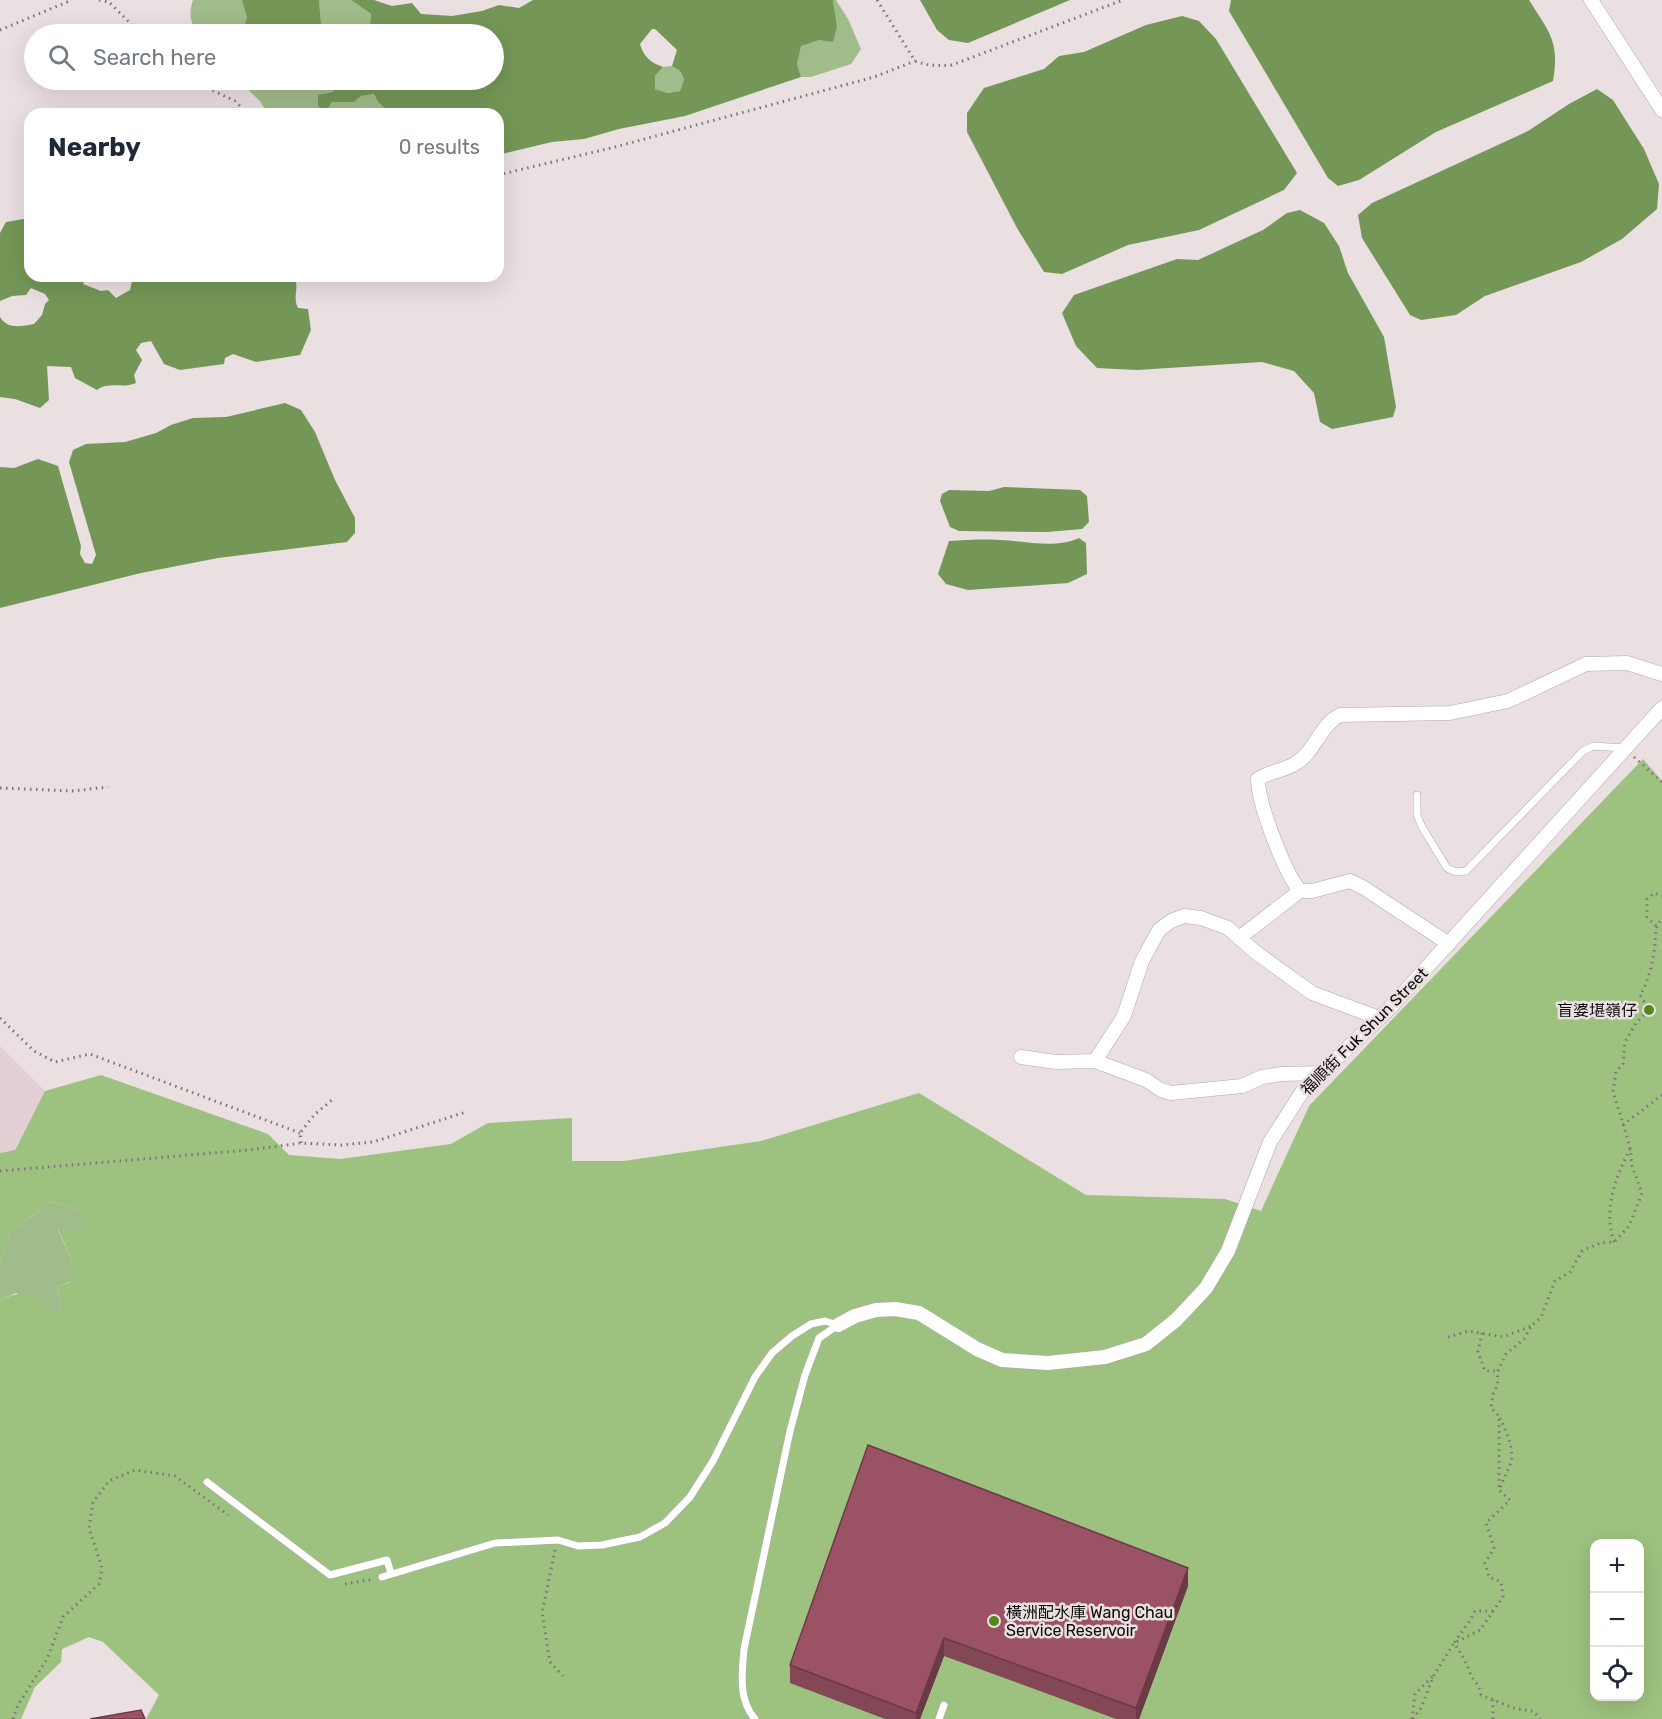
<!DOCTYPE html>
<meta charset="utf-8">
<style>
body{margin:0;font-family:Rubik,"Noto Sans TC",sans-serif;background:#f6f6f7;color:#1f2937}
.controls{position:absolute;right:18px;bottom:18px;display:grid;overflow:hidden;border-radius:12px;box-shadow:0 6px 24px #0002}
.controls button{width:54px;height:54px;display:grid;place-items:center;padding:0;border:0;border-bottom:2px solid #e0e1e3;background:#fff;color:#1f2937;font:30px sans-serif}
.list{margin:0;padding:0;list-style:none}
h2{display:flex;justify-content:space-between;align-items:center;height:78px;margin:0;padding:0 24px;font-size:26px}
h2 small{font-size:20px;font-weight:400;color:#747a83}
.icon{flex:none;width:33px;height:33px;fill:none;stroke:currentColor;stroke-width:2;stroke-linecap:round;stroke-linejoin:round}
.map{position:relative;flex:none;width:1662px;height:1719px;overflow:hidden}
.search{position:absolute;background:#fff;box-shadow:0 6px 24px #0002;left:24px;top:24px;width:480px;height:66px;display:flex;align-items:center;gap:15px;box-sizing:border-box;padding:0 21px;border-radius:33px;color:#747a83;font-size:22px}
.panel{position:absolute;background:#fff;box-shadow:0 6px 24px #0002;left:24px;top:108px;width:480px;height:174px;border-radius:18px}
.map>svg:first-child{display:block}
.built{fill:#e4d0d4}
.green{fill:#a0bc8b}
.forest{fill:#9dc280;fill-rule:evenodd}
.water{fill:#749757;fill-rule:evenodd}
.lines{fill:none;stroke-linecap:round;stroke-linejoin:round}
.lane-casing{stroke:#b2a7a9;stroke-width:8}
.street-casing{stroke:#b2a7a9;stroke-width:15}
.path{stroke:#7b7476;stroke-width:3;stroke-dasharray:1.5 4.5;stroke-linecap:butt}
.lane{stroke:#fff;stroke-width:7}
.street{stroke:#fff;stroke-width:14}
.wall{fill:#844756}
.shaded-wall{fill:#6c3946}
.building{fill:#9a5264;stroke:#6c3946;stroke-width:1.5}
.poi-dot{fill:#54861a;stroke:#eadfe1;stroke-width:2}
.labels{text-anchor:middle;stroke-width:5;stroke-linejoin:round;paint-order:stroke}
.poi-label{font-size:16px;fill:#0e0b0c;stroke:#eadfe1;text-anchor:end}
.street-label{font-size:16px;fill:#0e0b0c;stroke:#eadfe1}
</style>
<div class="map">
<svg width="1662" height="1719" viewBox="0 0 1662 1719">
<rect width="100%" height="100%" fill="#eadfe1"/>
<path class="built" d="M0,1046l45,45 -31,59 -14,3z"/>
<g class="green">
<path d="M193,0h49l5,18 -5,13 2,3h-47c-6,-12 -9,-20 -4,-34z"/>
<path d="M319,0h32l20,14 -2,20h-47z"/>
<path d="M833,0h3l12,19 13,30 -10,15 -40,13h-10l-4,-13 4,-19 18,-5 18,-14z"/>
<path d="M672,66l8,5 4,10 -4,10 -12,2 -13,-4v-13l8,-9z"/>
<path d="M238,80h97l-3,22h22l7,-6 13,-2 4,8 10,9 1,3h-121l-8,-13z"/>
<path d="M52,1202l31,10v21l-25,-3 32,71 -20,-19 -13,5 4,22 -6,6 -39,-22 -16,7v-37l10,-31z"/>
</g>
<path class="forest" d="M1643,759l19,22v938h-1516l13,-24 -56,-53 -14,-5 -27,12 -1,13 -26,25 -14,32h-21v-419c30,-13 33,-6 54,15l7,-6 -4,-22 14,-5 1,-21 -14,-32 15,2v-2l10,-2v-15l-31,-10 -42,30 -10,31v-110l15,-3 30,-59 56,-16 167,59 21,21 51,4 111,-15 37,-21 84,-5v43h52l137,-20 158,-48 167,102 139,4 36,12 48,-105zM1594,1544h46v152h-46z"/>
<g class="water">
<path d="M242,0h77l3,34h-78l-2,-3 5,-13z"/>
<path d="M351,0h23l18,6 20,-3 9,11 31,2 30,-5 17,-6 20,3 14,-8h300l4,26 -4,16 -14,-2 -18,6 -4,18 4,13 -116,39 -66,13 -35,10 -32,3 -54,13v-41h-109l-1,-3 -10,-9 -4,-8 -13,2 -7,6h-22l-6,9 -8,-5v-11l15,-3 2,-12h159v-46h-125l2,-20zM652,29h3l22,21 -5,16 8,5 4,9 -4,11 -12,2 -13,-4v-13l8,-9c-12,-4 -20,-11 -23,-23z"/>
<path d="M920,0h150l-102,43 -19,-3 -12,-10z"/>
<path d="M1231,0h298c20,32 31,41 24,81l-117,51 -77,48 -21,6 -10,-8 -99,-167z"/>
<path d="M1182,16l17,5 17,18 81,134 -13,17 -85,40 -71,15 -66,29 -18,-2 -27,-44 -50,-96v-19l17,-25 60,-19 15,-13 25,-4 62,-27z"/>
<path d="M1597,89l16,11 31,49 15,35 -2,25 -35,30 -41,23 -96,34 -29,19 -35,5 -11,-5 -48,-77 -4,-23 14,-12 156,-72 41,-27z"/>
<path d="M1300,210l24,13 15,23 9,27 36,64 12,70 -3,10 -61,12 -12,-7 -6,-29 -20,-22 -32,-9 -125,8 -40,-2 -21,-22 -14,-33 12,-18 103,-36 21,1 65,-30 24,-17z"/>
<path d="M30,218v58h57l-4,8 18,7 7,-1 8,8 14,-8 3,-14h161c6,12 -2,20 4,32l10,1 3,21 -11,25 -44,7 -23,-8 -8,4 -1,6 -44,6 -16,-6 -13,-23 -10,2 -5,7 6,10 -8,15 2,8c-13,6 -27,-2 -39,7l-22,-12 -4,-11 -24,-1 2,34 -9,8 -25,-9 -15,-2v-80c8,13 21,9 34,7l8,-9 3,-11 4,-4 -4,-6 -14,-6 -5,7 -14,1 -12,5v-68l6,-11z"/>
<path d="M285,403l16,7 14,22 20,48 20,38v15l-8,9 -129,16 -77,15 -141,35v-141l14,1 24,-9 20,7 23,80 -1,8 5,9 7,1 4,-9 -27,-93 4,-12 13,-6 39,-2 31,-9 15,-8 22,-7 33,-1z"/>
<path d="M1004,487l76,3 7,6 2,26 -7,7 -35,3 -88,-1 -9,-4 -10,-26 2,-7 7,-4 40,1z"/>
<path d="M1079,538l7,5 1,31 -19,9 -100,7 -22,-6 -8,-10 11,-33c17,-1 34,-2 51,-1 26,1 55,9 79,-2z"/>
</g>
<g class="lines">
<defs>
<g id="lane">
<path d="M1417,795v20l5,12 25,41 9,4 10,-1 117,-120 10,-5 31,2"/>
<path d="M207,1482l123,93 57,-15 3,10"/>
<path d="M382,1577l113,-34 63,-3 20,6 24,-1 38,-8 25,-14 25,-26 23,-36 42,-84 17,-24 20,-17 19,-12 14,-3 13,4"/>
<path d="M755,1719c-17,-20 -13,-45 -11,-70l46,-218 15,-56 14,-37 19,-13"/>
<path d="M939,1719l5,-14"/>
</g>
<g id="street">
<path d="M1591,0l71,110"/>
<path d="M1239,938l61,-47"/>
<path d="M1449,944l-85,-56 -14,-7 -38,10h-12c-16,-20 -42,-87 -42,-112 12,-8 26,-8 38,-16 19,-11 24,-38 44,-48l110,-2 58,-12 78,-37 41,-1 35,11"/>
<path d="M1021,1057l35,5 39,-1 51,19 15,10 10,3 71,-7 20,-9 20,-3 40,-1"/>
<path d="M1095,1061l29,-45 18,-55 17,-31 12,-9 13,-5 17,2 27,10 26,23 58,42 67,25"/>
<path d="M838,1325l17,-9 21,-6 19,-1 24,4 58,36 25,11 46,3 57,-6 41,-13 30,-24 30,-32 22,-37 42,-109 34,-53 86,-81 272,-300"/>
</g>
</defs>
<use href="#lane" class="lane-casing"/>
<use href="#street" class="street-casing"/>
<g class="path">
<path d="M99,0l10,2 32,32"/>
<path d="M877,0l38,61c13,5 23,5 37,4l171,-65"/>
<path d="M0,30l72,-30"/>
<path d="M191,80l44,21 13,13"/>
<path d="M498,175l117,-28 259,-70 41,-16"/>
<path d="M1634,757l28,25"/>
<path d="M0,788l72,3 36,-4"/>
<path d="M1656,926l-9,-9v-18l7,-6 8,3"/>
<path d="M0,1018l34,33 21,11 35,-8 210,79"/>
<path d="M1623,1125l39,-30"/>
<path d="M301,1143l-1,-10 14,-18 18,-15"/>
<path d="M0,1171l249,-21 52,-7 40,2 32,-3 93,-30"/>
<path d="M1614,1242c-11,-33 1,-63 16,-93"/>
<path d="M1482,1333l-4,19 7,19h13"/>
<path d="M1448,1337l21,-6 34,6 28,-11"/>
<path d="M1500,1418c6,13 16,34 10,47 -3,8 -7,15 -10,23"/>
<path d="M555,1550l-13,63 8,49 13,14"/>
<path d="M345,1584l29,-5"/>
<path d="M1493,1611h-18l-4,8 -17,24c7,10 12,19 16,30 4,9 9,11 11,22l35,14 17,2 7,8"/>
<path d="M13,1719l5,-14 29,-46 16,-42 36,-33 3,-16 -13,-40 4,-26 16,-21 26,-11 40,6 53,39"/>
<path d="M1412,1719l3,-25 18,-18"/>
<path d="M1413,1719l8,-11 13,-33 20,-32 26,-13 23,-33 -2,-15 -12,-5 -4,-14 9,-15 -8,-25 24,-23 -11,-10v-74l-8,-8 2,-14 4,-8 1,-15 8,-17 18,-15 7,-13 10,-9 14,-36 15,-9 12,-21 18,-8 14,-1 15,-16 13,-33 -10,-27 -2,-19 -17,-56 3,-19 7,-8 2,-22 11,-19 13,-13 -9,-15c9,-14 13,-34 15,-50 1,-12 0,-18 7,-27"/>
<path d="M1493,1719v-19"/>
</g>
<use href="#lane" class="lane"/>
<use href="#street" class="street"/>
</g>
<path class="wall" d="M1188,1586l-49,133h-23l-172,-63 -24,63h-35l-95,-36v-18z"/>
<g class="shaded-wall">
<path d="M1188,1568v18l-49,133h-3v-11z"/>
<path d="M944,1638v18l-24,63h-4v-6z"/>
</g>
<g class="building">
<path d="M868,1445l320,123 -52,140 -192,-70 -28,75 -126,-48z"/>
<path d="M141,1710l4,9h-55z"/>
</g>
<g class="poi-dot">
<circle cx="1649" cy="1010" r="6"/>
<circle cx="994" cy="1621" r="6"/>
</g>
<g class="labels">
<g class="poi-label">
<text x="1637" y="1016">盲婆堪嶺仔</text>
<text x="1006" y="1618" text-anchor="start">橫洲配水庫 Wang Chau<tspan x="1006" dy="18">Service Reservoir</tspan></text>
</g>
<g class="street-label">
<text transform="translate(1364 1031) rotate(-45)" y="6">福順街 Fuk Shun Street</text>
</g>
</g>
</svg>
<div class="controls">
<button>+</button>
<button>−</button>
<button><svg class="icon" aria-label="locate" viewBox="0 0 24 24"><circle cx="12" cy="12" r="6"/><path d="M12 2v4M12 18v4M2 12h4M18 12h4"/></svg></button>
</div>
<div class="search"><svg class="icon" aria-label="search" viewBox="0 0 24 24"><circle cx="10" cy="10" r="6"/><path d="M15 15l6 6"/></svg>Search here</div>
<section class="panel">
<h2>Nearby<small>0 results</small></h2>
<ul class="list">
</ul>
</section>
</div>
